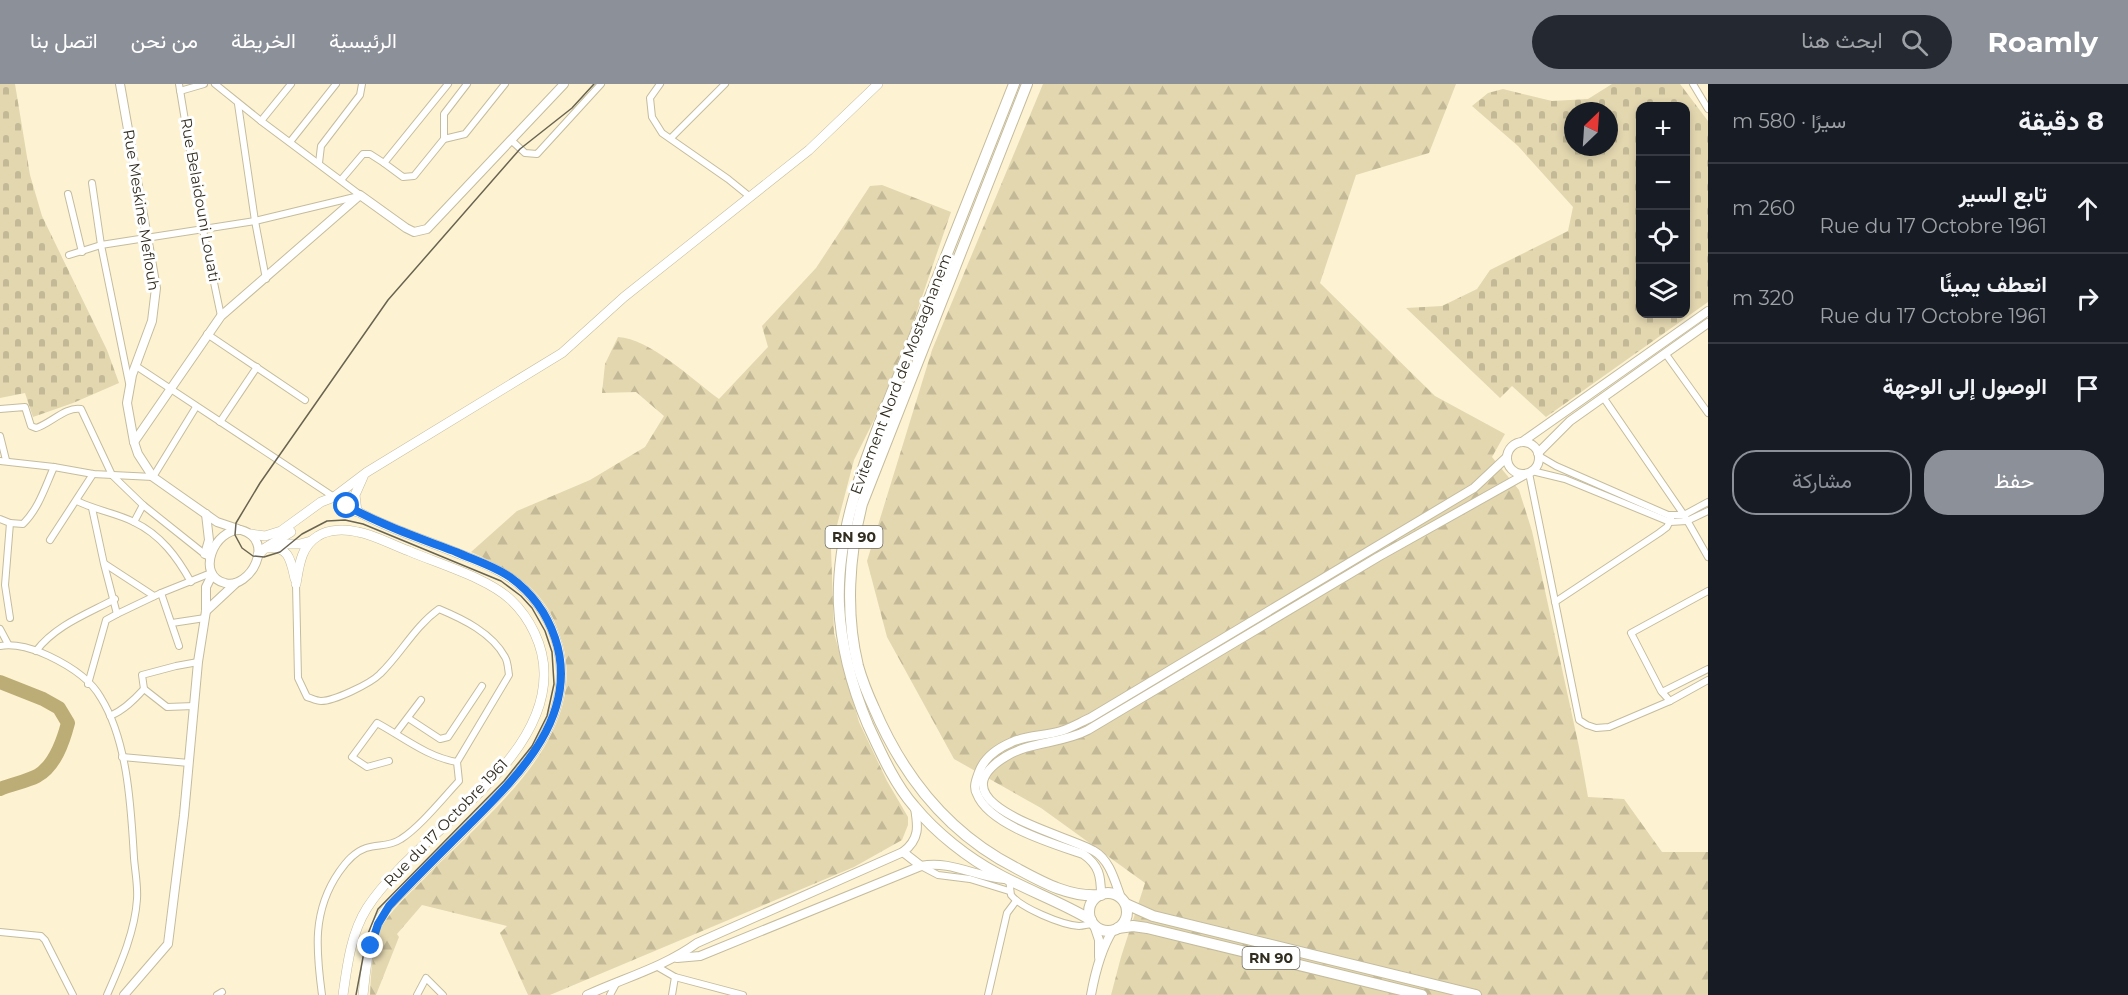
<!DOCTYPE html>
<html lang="ar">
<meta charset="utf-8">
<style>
body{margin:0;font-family:Montserrat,Vazirmatn,sans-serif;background:#242831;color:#f1f3f6;direction:rtl}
.controls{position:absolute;right:18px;top:18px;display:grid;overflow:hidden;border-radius:12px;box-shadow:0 3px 9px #0003}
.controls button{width:54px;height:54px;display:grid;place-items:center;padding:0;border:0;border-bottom:2px solid #363941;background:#171b24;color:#f1f3f6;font:30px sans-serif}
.compass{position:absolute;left:1564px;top:18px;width:54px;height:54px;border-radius:50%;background:#171b24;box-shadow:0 3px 9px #0003;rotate:25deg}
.stop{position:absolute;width:18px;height:18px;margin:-14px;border:4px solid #1a73e8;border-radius:50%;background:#fff}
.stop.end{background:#1a73e8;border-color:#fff;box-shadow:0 2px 6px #0008}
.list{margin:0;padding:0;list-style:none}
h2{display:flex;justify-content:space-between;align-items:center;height:78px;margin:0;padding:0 24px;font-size:26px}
h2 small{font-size:20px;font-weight:400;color:#9ea1a6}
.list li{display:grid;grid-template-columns:39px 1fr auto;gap:18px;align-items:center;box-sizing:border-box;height:90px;padding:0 24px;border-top:2px solid #363941}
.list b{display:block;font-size:22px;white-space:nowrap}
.list p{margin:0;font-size:20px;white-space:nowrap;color:#9ea1a6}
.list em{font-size:20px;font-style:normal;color:#9ea1a6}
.actions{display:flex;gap:12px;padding:18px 24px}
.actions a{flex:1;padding:14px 0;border:2px solid #8c9099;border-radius:24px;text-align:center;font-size:21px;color:#8c9099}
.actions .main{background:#8c9099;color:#fff}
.icon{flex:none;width:33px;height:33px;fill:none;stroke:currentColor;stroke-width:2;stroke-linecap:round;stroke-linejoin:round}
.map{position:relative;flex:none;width:1708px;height:911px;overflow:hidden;direction:ltr}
header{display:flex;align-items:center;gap:36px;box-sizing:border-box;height:84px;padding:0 30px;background:#8c9099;color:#fff}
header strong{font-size:28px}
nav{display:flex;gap:33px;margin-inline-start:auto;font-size:21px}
.search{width:420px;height:54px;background:#242831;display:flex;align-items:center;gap:15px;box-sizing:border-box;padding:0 21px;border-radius:33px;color:#9ea1a6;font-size:22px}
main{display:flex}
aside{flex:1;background:#171b24}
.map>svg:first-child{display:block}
.forest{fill:url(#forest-firs)}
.cemetery{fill:url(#cemetery-stones);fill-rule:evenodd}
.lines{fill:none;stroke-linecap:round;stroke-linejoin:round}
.river{stroke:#bcac75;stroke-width:14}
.street-casing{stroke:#c5bc9d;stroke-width:8}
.secondary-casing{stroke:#c5bc9d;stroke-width:10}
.primary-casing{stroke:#c5bc9d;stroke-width:10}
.highway-casing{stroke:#c5bc9d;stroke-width:12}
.street{stroke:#fff;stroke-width:6}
.secondary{stroke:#fff;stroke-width:8}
.primary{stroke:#fff;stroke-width:9}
.highway{stroke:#fff;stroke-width:10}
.tram{stroke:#696351;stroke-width:1.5}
.route{stroke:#1a73e8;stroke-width:8}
.labels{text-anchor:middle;stroke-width:6;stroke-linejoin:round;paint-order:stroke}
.shield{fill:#fff;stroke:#6f6c63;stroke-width:1.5}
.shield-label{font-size:14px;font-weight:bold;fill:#312d20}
.street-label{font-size:15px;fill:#312d20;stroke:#fff}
</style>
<header>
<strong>Roamly</strong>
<div class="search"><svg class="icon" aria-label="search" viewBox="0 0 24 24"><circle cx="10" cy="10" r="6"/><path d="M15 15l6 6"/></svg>ابحث هنا</div>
<nav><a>الرئيسية</a><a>الخريطة</a><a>من نحن</a><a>اتصل بنا</a></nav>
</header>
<main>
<aside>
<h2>8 دقيقة<small>سيرًا · 580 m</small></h2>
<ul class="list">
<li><svg class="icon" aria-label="ahead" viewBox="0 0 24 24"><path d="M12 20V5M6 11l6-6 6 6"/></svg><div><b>تابع السير</b><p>Rue du 17 Octobre 1961</p></div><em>260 m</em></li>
<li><svg class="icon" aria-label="right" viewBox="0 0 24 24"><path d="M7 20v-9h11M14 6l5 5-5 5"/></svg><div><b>انعطف يمينًا</b><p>Rue du 17 Octobre 1961</p></div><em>320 m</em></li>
<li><svg class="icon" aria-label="arrive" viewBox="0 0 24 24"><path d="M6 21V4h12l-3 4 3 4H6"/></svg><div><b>الوصول إلى الوجهة</b></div></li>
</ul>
<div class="actions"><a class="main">حفظ</a><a>مشاركة</a></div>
</aside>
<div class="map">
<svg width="1708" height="911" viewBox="0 0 1708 911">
<defs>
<pattern id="forest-firs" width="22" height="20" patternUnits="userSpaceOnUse" patternTransform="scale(1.5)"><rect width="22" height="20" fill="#e3d7b0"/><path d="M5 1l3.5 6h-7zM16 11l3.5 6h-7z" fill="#c3b997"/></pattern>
<pattern id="cemetery-stones" width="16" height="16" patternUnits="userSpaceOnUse" patternTransform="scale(1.5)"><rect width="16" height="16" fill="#e3d7b0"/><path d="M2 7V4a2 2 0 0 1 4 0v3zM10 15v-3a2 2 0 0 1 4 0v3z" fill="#c3b997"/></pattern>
</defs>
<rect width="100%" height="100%" fill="#fdf3d2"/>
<g class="forest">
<path d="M1043,0h413l-27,69 -73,22 -36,108 115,113 70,38 -13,23 27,33 13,41 47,216 9,50 36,2 38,53h46v143h-597l10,-38 24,-74 -104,-75 -87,-49 -67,-122 -20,-76 65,-211z"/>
<path d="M882,101l69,27 -41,120 -35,86 -21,42 -23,88 3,85 25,89 28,59 21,36v8l-6,15 -48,27 -304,128h-22l-28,-62 7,-7 -85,-21 -25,29 2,3 -23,58h-6c1,-22 2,-47 11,-67 8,-16 29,-35 42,-48 58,-61 165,-138 140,-235 -14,-53 -45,-72 -92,-93l46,-41 73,-31 55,-33 19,-31 -28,-24 -34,1 3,-29 13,-27c31,1 75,43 101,62l49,-52 -6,-21 54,-58 54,-82z"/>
</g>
<g class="cemetery">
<path d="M0,0h15l15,91 12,41 65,134 12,33 -46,20 -40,14 -8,-24 -25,5z"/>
<path d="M1612,0h68l28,37v181l-162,115 -34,-31 -12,12 -94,-90 36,-2 35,-17 13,-19 78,-39 5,-24 -55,-61 -46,-40 16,-13 15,-4 49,12 36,-2zM1640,22h46v208h-46zM1573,27h36v36h-36z"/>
</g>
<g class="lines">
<path class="river" d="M0,598l43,17 16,9 9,15c-5,19 -13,43 -31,53 -12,6 -25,8 -37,13"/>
<defs>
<g id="street">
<path d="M179,0l24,146 18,86"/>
<path d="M215,0l46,37 99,74"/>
<path d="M660,0l-10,14 2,19 10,16 66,46 21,17"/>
<path d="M1693,0l15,25"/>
<path d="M180,7l24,-7"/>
<path d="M238,20l17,117 11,58"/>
<path d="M261,37l30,-37"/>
<path d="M671,54l54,-54"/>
<path d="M444,55l21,-5 40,-50"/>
<path d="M511,56l14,13 12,1 64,-70"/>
<path d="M290,58l46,-58"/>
<path d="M319,79l2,-17 39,-51 2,-11"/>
<path d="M384,79l19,14 11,-1 30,-37v-25l23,-30"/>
<path d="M341,96l22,-26h7l14,9 64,-79"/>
<path d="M92,99l9,62 28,138"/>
<path d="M68,110l14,58"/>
<path d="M69,171l32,-10 154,-24 104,-25"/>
<path d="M207,250l98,66"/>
<path d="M1665,269l43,60"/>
<path d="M136,282l198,131"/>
<path d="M1603,313l81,118 24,42"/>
<path d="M0,325l25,-2 6,19 5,2c14,-4 30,-22 45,-19l31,66 31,30 64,51"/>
<path d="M220,338l37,-55"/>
<path d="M0,352l6,24"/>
<path d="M1539,372l17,10 112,49h16l24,-13"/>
<path d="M0,377l54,6 39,7 60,3 43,-70"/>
<path d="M1532,387l33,8 105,43 17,-1 21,-10"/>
<path d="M1529,389l50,247 8,5 9,3 13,-1 61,-26 38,-21"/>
<path d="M77,417c18,9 39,12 57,21 27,13 43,35 57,60"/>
<path d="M92,424l12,56 13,50 44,-21 50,-20"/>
<path d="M0,435l10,4 -5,62 5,33"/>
<path d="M134,438l9,-17"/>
<path d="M10,439l13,1c16,-16 22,-37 31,-57"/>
<path d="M50,456l43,-66"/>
<path d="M105,480l49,32"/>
<path d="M296,500l2,94 9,19c4,1 9,4 14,4 13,0 49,-17 59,-27 21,-20 34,-47 59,-65 24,10 53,24 66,48 3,5 3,12 4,18l-52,87 2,19c-16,17 -39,46 -58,58 -12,8 -23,5 -35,9 -12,4 -20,14 -27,24 -27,39 -23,78 -17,123"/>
<path d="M161,509l18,53"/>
<path d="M1555,518l104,-69 8,-6 4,-8"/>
<path d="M172,539l33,-5"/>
<path d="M0,545l8,15"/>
<path d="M0,562c15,-3 35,3 49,10 19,9 41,22 52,42 27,44 30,110 33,160 1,13 4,28 3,41 -2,33 -17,66 -30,96"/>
<path d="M36,567c20,-26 51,-37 79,-52"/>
<path d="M88,600l18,-64 11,-6"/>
<path d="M1662,608l46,-23"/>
<path d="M1670,617l-9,-10 -30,-58 77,-42"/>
<path d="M194,622l-27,1 -23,-18 -2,-14 34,-9 22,-4"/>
<path d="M110,632c14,-6 24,-16 34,-27"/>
<path d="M408,634l32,21 8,-2 34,-51"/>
<path d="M396,649l25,-33"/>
<path d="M122,673l67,6"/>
<path d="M389,677l-22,6 -15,-10 25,-34c26,14 50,34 80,39"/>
<path d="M921,782l17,9 32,4 39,12"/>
<path d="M1009,795l2,16c10,13 51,30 68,31 5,0 10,-2 14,-2"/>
<path d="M0,848l41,4 4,4 28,55"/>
<path d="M656,882l19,11 68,18"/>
<path d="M217,911l5,-3"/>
<path d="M417,911l9,-17 17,17"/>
<path d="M610,911l7,-13"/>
<path d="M672,911l3,-18"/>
<path d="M988,911l19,-82 9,-12"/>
</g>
<g id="secondary">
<path d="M120,0l36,204 -4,33 -20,54 -5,28 7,39 4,12 15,23 64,45 21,7"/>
<circle cx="1523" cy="374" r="16"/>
<path d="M134,358l87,-126 139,-121 46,33 8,4 13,-3 137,-145"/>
<path d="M1522,358l186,-131"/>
<path d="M1538,369l32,-32 138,-98"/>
<path d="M241,446c36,10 9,60 -16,53 -30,-7 -11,-55 16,-53z"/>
<path d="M205,470l4,-14 -3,-26"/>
<path d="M206,527l30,-28"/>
<path d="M903,768l18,14"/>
<path d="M1101,811c0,-19 -2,-30 -18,-41 -29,-10 -94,-29 -106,-60 -4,-7 -1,-14 2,-22 5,-14 19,-24 33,-30 15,-7 33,-6 49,-11 10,-3 20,-9 29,-13l384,-230 33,-31"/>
<path d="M1121,814c-6,-16 -11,-38 -27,-47 -26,-16 -164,-47 -89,-94 25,-16 57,-13 83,-27l290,-173 148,-83"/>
<path d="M1094,841l5,15v17"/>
<path d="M677,874l23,-2 221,-90c29,-6 55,11 83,13"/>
<path d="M124,911l44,-51 16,-129 14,-153 8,-51v-24l6,-12"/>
<path d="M587,911c37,-17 77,-28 110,-52l206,-91c17,-13 15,-26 12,-44"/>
<path d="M1091,911c4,-22 10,-46 22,-65"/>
</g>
<g id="primary">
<path d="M334,413c37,26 81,39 123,56 23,9 46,17 64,33 18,16 31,38 37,61 17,71 -37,126 -82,171 -19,20 -39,39 -58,58 -11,12 -25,23 -34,36 -16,23 -18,56 -21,83"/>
<path d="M357,428l-2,-17 8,-18"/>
<path d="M251,450l14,2 16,-5 40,-29 13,-5 33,-25 195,-119 62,-56 185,-147 69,-66"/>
<path d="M275,460h25l11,-3"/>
<path d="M267,464c22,-3 24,13 28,31"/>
<path d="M258,471l7,-7 26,-16"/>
<path d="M296,500c3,-18 5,-38 22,-48 11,-7 27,-7 40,-4 17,3 34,13 51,19 30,13 79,27 102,49 19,18 33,46 33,73 2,93 -131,163 -177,235 -16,25 -20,58 -24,87"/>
</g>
<g id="highway">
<path d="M1014,0c-32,81 -64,162 -96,243 -33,87 -83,184 -79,278 2,41 13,82 29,120 13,28 26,58 46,81 22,27 54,52 84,68 31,17 63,28 93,46"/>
<path d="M1027,0l-165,420c-13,51 -17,109 -4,162 4,14 10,29 16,42 29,68 75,126 142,160 26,14 54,30 85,27"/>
<circle cx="1108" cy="828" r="19"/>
<path d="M1126,820l27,12 323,79"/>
<path d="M1118,844l15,-2 14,2 275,67"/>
</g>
</defs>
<use href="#street" class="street-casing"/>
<use href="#secondary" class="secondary-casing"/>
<use href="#primary" class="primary-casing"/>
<use href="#highway" class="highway-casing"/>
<use href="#street" class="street"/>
<use href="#secondary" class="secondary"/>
<use href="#primary" class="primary"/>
<use href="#highway" class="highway"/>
<path class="tram" d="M356,911l11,-59 11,-27 126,-128 28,-35 15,-30 7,-32 -2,-32 -7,-21 -13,-23 -11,-12 -20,-15 -138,-57 -18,-4 -18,1 -25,13 -22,18 -16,5 -11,-1 -11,-8 -7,-13 1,-12 24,-40 128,-183 132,-151 52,-41 22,-24"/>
</g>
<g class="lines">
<path class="route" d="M347,422c35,19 72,32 109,46 18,8 38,14 54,25 21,15 37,37 45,61 26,77 -37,138 -86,187 -27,27 -54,53 -80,81l-11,18 -7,22"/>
</g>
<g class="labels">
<g class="shield">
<rect x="825.5" y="442" width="57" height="22" rx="4.5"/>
<rect x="1242.5" y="863" width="57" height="22" rx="4.5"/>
</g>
<g class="shield-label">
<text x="854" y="458">RN 90</text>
<text x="1271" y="879">RN 90</text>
</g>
<g class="street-label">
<text transform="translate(200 116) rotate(80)" y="5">Rue Belaidouni Louati</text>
<text transform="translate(141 126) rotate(81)" y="5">Rue Meskine Meflouh</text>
<text transform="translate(901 290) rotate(-69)" y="5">Evitement Nord de Mostaghanem</text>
<text transform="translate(446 739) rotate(-46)" y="5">Rue du 17 Octobre 1961</text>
</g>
</g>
</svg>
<div class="controls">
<button>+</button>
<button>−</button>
<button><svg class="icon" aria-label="locate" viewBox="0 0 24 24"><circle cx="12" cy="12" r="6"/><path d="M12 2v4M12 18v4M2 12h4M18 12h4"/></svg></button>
<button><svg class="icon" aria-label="layers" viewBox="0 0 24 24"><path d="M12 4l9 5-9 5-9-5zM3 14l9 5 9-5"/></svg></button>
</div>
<svg class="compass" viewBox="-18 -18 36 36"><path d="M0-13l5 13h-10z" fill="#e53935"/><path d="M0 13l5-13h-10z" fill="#9ea1a6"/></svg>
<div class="stop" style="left:347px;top:422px"></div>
<div class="stop end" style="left:371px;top:862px"></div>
</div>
</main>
